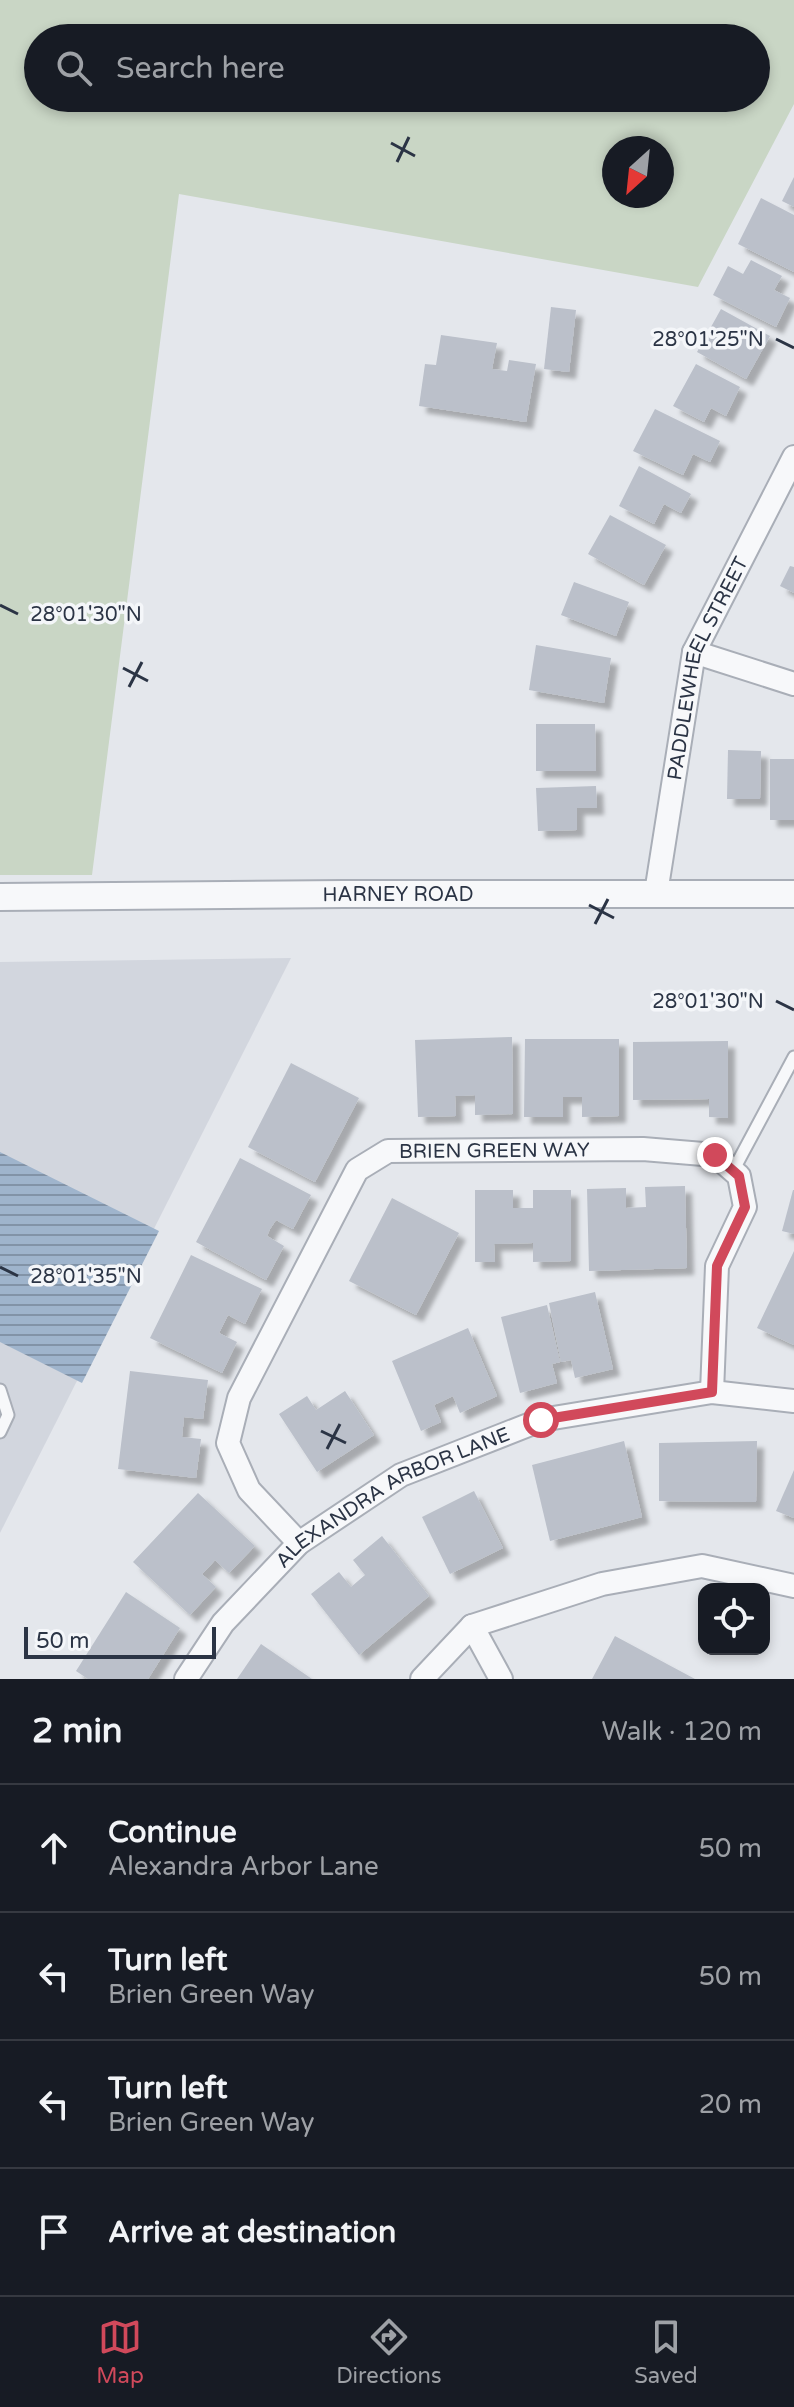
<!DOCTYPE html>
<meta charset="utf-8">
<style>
body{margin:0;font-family:"Varela Round",sans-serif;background:#242831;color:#f1f3f6}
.controls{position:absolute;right:24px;bottom:24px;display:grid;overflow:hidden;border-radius:16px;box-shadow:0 4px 12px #0003}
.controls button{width:72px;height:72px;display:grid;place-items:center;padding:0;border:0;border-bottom:2px solid #363941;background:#171b24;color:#f1f3f6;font:40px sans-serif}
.compass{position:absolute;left:602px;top:136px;width:72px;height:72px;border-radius:50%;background:#171b24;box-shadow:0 4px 12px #0003;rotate:207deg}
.scale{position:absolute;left:24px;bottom:20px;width:192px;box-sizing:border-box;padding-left:8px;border:4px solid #2b3445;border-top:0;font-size:22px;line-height:28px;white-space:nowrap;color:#2b3445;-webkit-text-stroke:6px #f4f6f9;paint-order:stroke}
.stop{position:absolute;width:24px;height:24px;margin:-18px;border:6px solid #d1495b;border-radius:50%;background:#fff}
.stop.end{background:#d1495b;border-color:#fff;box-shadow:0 2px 8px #0008}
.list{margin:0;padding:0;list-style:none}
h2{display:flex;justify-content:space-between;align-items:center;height:104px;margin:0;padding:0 32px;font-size:34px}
h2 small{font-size:26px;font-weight:400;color:#9ea1a6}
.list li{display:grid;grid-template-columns:52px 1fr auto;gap:24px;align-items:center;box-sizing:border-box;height:128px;padding:0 32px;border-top:2px solid #363941}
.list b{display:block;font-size:30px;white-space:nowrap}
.list p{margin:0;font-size:26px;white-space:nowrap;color:#9ea1a6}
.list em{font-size:26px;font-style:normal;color:#9ea1a6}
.icon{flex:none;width:44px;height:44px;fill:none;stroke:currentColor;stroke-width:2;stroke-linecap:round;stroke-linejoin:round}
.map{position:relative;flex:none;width:794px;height:1679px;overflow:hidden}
.search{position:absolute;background:#171b24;box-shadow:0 4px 12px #0003;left:24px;right:24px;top:24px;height:88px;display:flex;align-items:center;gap:20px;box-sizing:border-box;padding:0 28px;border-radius:44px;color:#9ea1a6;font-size:30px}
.sheet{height:616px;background:#171b24}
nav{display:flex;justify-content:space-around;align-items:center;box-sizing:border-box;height:112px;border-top:2px solid #363941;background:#171b24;font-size:22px;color:#9ea1a6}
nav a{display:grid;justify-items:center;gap:4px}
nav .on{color:#d1495b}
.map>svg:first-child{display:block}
.built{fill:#d2d6de}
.grass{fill:#c9d6c5;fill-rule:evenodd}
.water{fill:url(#water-rules)}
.building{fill:#bbc0ca;filter:url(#shadow)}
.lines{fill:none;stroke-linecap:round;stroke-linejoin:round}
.service-casing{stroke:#a9aeb7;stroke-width:15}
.minor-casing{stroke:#a9aeb7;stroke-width:26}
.tertiary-casing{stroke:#a9aeb7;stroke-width:30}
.service{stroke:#f7f8fa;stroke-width:11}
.minor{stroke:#f7f8fa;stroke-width:22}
.tertiary{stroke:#f7f8fa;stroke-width:26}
.route{stroke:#d1495b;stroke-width:10}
.ticks{fill:none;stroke:#2b3445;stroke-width:3}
.labels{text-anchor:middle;stroke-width:7;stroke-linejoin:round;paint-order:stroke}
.street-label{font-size:20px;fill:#2b3445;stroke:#f4f6f9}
.ticks-label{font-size:20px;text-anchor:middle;fill:#2b3445;stroke:#f4f6f9;stroke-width:7;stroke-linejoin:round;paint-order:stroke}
</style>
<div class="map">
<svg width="794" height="1679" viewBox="0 0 794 1679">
<defs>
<pattern id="water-rules" width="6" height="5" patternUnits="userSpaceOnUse" patternTransform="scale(2)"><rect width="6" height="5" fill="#9fb4cc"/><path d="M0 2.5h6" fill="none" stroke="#8293a7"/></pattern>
<filter id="shadow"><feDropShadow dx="7" dy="7" stdDeviation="2" flood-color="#0004"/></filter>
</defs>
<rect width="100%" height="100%" fill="#e4e7ec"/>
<path class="built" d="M291,958l-291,575v-571z"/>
<path class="grass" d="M0,0h794v104l-96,183 -519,-93 -87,681h-92zM38,38h718v60h-718zM614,148h48v48h-48z"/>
<path class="water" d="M0,1152l159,79 -77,152 -82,-41z"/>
<g class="building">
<path d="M794,177v30l-12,-6z"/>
<path d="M761,198l33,17v57l-56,-28z"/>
<path d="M751,260l31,16 -8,14 16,8 -14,29 -63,-32 15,-29 15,8z"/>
<path d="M551,307l25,3 -7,62 -25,-3z"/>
<path d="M721,309l49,27 -24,43 -49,-27z"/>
<path d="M441,335l56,8 -5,26 15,2 2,-11 27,4 -10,58 -107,-16 6,-42 11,1z"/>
<path d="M696,364l44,23 -14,29 -15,-8 -7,14 -31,-16z"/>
<path d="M655,409l65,32 -10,21 -17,-8 -10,21 -50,-24z"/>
<path d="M639,466l52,28 -10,19 -17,-9 -10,20 -35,-18z"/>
<path d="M610,515l56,30 -22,40 -56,-31z"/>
<path d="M790,566l4,1v26l-14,-7z"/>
<path d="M574,582l55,20 -13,34 -55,-21z"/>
<path d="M536,645l75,13 -7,45 -75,-13z"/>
<path d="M536,724h59l1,47h-60z"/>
<path d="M728,750l33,1 -1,48h-33z"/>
<rect x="770" y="759" width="24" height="61"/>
<path d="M596,786l1,22h-20v22l-39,1 -2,-43z"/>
<path d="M512,1037l1,77 -38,1v-20l-13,1h-7l1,20 -38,1 -3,-77z"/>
<path d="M525,1039h94v77l-37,1v-20h-19v20h-39z"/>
<path d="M728,1041v77l-19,-1v-18l-76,1v-58z"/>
<path d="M291,1063l68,35 -44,84 -67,-35z"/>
<path d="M240,1158l71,37 -18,34 -17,-9 -6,9 -3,7 17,10 -18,34 -70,-38z"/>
<path d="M685,1186l2,82 -98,3 -2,-82 39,-1v20l20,-1 -1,-20z"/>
<path d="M475,1190h38v18h20v-18h38v71l-38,1v-19l-39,1 1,18h-20z"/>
<path d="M793,1190h1v44l-12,-3z"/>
<path d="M392,1198l67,35 -43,82 -67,-34z"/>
<path d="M794,1251v94l-37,-17z"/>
<path d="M191,1255l71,34 -17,35 -17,-9 -9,18 18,9 -15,31 -72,-35z"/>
<path d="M595,1292l18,77 -38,9 -4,-18 -10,2 -12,-59z"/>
<path d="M547,1305l13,57 -8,2 5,19 -37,10 -19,-76z"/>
<path d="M468,1328l29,68 -37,17 -7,-17 -19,9 7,17 -20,9 -29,-70z"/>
<path d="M130,1371l78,9 -5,39 -19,-2 -2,20 19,2 -5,39 -78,-9z"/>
<path d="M345,1391l29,44 -57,37 -38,-58 28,-18 9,14z"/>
<path d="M624,1441l18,76 -92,24 -18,-76z"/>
<path d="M757,1441l-1,61 -97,-1v-58z"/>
<path d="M794,1470v48l-18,-7z"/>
<path d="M474,1491l29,57 -53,26 -28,-57z"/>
<path d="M198,1493l57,53 -26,27 -14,-13 -7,8 -6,6 14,13 -26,28 -57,-53z"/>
<path d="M382,1536l47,60 -70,59 -48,-61 28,-22 12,15 14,-12 -12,-15z"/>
<path d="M126,1592l54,36 -32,51h-60l-12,-8z"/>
<path d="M615,1636l52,28 28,15h-103z"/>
<path d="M261,1644l51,35h-75z"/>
</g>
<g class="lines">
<defs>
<g id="service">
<path d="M733,1171l61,-114"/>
<path d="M0,1390l8,25 -8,17"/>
</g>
<g id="minor">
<path d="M694,652l100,32"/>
<path id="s1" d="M656,893l38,-241 100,-195"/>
<path id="s2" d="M299,1543l-50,-53 -21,-47 11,-45 118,-228 31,-19 255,-2 72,6 24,21 6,31 -28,59 -5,126"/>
<path d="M472,1626l29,53"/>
<path id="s3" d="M186,1679l37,-56 76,-80 102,-68 140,-55 171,-28 82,9"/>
<path d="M422,1679l50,-53 130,-42 100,-18 92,20"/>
</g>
<g id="tertiary">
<path id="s4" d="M0,897l344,-3h450"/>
</g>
</defs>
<use href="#service" class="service-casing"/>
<use href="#minor" class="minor-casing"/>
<use href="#tertiary" class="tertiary-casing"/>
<use href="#service" class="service"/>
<use href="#minor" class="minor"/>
<use href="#tertiary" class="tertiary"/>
</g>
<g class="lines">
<path class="route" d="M541,1420l171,-28 5,-126 28,-59 -6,-31 -24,-21"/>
</g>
<path class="ticks" d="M391,143l24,13M397,162l12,-25M776,339l18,9M0,605l18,9M123,668l25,13M129,687l13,-25M589,905l25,13M595,924l13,-25M776,1001l18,9M0,1267l18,9M321,1431l25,12M327,1449l13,-25"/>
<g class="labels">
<g class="street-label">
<text dy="7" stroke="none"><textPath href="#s1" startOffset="232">PADDLEWHEEL STREET</textPath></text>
<text dy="7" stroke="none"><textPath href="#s4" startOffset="398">HARNEY ROAD</textPath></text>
<text dy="7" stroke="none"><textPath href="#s2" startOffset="570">BRIEN GREEN WAY</textPath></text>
<text dy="7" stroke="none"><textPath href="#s3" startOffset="282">ALEXANDRA ARBOR LANE</textPath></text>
</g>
</g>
<g class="ticks-label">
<text x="708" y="346">28°01'25"N</text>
<text x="86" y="621">28°01'30"N</text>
<text x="708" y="1008">28°01'30"N</text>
<text x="86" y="1283">28°01'35"N</text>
</g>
</svg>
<div class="controls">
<button><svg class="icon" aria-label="locate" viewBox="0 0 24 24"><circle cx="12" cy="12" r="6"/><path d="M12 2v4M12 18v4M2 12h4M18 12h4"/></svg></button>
</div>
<svg class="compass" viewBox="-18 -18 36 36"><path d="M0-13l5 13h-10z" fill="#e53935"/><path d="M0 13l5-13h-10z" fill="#9ea1a6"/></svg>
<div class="scale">50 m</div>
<div class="stop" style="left:541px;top:1420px"></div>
<div class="stop end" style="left:715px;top:1155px"></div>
<div class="search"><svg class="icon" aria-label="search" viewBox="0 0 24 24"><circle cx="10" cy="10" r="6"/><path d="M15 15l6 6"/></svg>Search here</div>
</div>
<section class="sheet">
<h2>2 min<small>Walk · 120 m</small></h2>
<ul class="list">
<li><svg class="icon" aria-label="ahead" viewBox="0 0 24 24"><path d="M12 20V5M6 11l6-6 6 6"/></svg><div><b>Continue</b><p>Alexandra Arbor Lane</p></div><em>50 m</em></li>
<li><svg class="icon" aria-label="left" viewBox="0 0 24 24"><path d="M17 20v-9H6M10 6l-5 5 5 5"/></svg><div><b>Turn left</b><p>Brien Green Way</p></div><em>50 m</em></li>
<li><svg class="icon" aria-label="left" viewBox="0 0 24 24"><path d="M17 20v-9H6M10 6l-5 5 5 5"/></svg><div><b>Turn left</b><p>Brien Green Way</p></div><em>20 m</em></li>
<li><svg class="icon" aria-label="arrive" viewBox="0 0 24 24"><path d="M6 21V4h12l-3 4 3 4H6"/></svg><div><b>Arrive at destination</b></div></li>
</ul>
</section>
<nav>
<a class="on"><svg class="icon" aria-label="map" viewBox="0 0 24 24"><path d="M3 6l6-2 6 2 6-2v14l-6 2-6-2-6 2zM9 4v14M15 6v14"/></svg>Map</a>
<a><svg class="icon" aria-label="directions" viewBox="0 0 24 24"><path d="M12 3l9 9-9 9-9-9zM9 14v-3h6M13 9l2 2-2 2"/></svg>Directions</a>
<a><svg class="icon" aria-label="saved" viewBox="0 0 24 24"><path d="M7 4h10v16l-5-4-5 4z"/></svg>Saved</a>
</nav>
